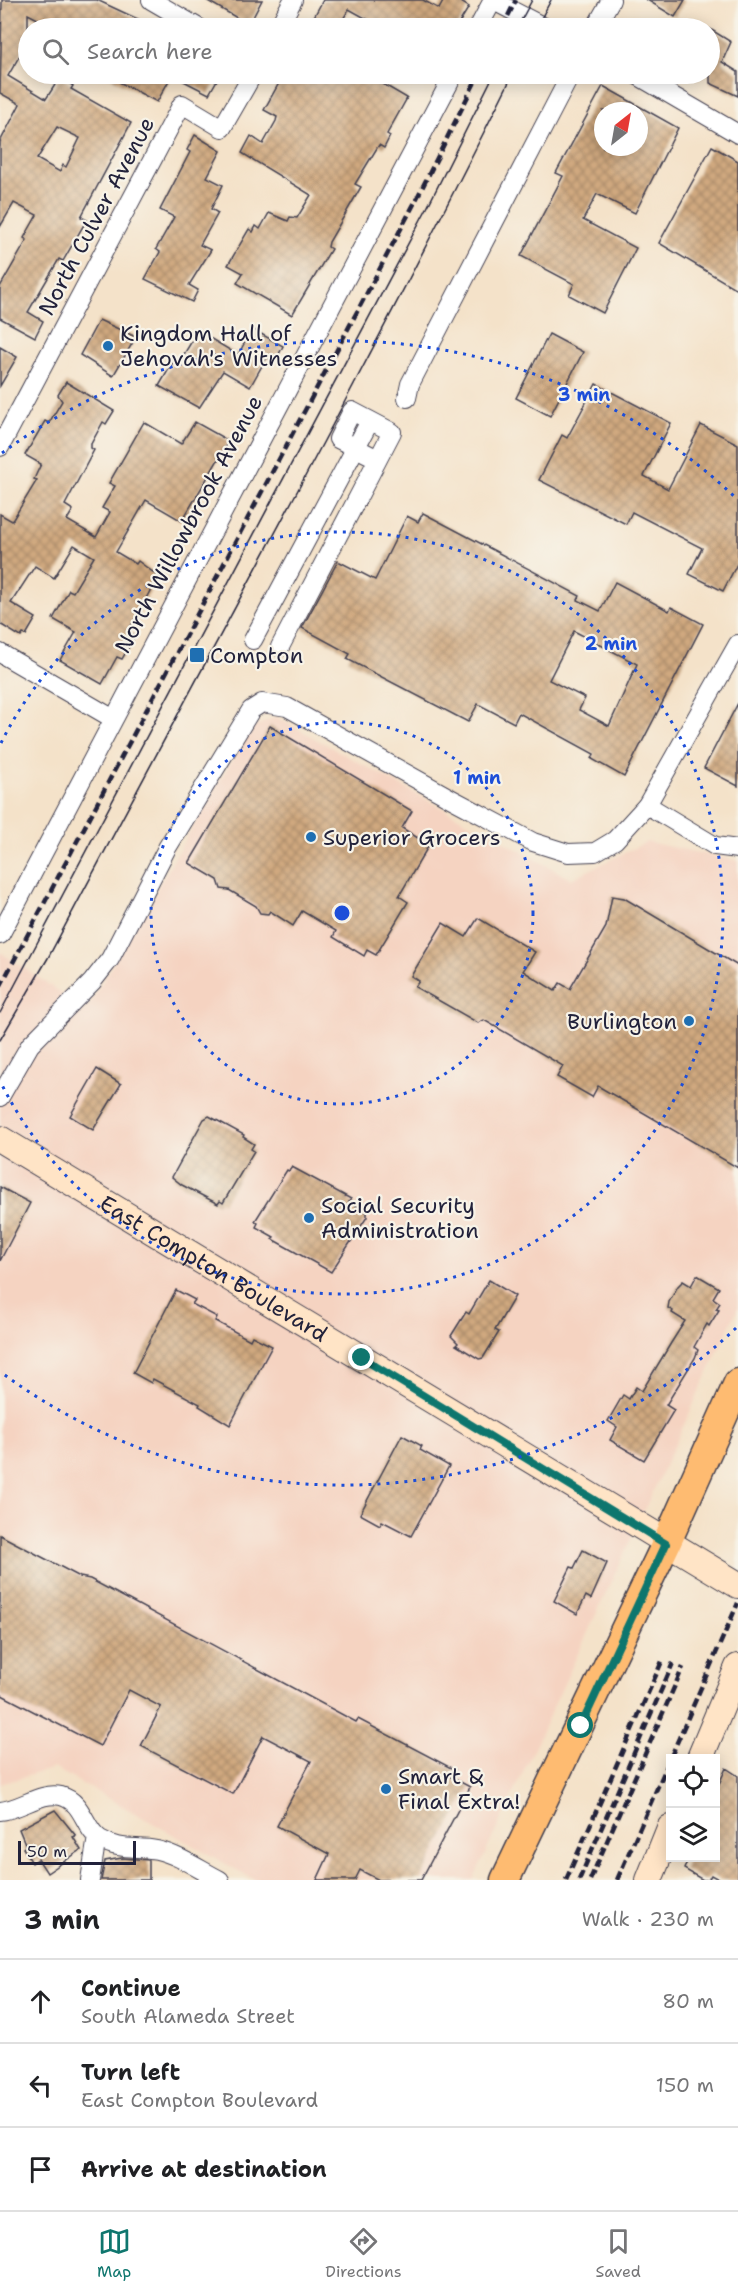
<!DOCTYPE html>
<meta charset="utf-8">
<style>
body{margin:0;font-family:"Shantell Sans",sans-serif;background:#f2f2f2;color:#202124}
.controls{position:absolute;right:18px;bottom:18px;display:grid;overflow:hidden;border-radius:0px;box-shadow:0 3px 15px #0003}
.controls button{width:54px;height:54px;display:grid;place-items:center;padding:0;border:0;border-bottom:2px solid #e0e0e0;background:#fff;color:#202124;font:30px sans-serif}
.compass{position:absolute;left:594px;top:102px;width:54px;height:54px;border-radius:50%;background:#fff;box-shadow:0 3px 15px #0003;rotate:31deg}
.scale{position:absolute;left:18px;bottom:15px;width:118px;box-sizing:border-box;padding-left:6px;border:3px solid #22223b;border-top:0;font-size:16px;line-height:21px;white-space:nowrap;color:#22223b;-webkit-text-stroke:4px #f7f3e8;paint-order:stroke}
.stop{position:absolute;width:18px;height:18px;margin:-14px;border:4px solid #0f766e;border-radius:50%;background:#fff}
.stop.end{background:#0f766e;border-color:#fff;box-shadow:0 2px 6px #0008}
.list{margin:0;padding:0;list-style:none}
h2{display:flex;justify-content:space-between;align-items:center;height:78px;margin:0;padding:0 24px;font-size:26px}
h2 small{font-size:20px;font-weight:400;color:#757577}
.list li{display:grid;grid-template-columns:39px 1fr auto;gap:18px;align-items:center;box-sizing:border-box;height:84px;padding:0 24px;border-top:2px solid #e0e0e0}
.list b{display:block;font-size:22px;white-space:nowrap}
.list p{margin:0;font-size:20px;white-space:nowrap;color:#757577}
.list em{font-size:20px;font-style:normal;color:#757577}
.icon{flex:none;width:33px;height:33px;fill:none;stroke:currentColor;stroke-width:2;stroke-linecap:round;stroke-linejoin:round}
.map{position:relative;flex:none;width:738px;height:1880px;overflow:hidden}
.search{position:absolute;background:#fff;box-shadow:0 3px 15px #0003;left:18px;right:18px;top:18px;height:66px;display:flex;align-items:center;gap:15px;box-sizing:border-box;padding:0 21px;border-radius:33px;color:#757577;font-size:22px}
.sheet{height:330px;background:#fff}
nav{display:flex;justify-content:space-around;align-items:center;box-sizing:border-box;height:84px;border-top:2px solid #e0e0e0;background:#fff;font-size:16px;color:#757577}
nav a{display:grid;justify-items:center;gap:3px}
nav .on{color:#0f766e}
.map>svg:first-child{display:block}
.built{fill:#f5d3c1}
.building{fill:url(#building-cross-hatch);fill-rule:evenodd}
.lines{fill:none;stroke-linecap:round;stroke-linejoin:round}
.street-casing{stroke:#423f50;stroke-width:20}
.secondary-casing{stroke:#423f50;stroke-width:28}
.primary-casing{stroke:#423f50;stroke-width:31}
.street{stroke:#fff;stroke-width:18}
.secondary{stroke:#ffe4c6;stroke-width:26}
.primary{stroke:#febb71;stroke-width:28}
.tram{stroke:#22223b;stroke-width:1.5}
.rail{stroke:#22223b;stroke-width:4.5;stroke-dasharray:9 4.5;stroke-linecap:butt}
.route{stroke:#0f766e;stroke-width:8}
.ring{fill:none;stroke:#1d4ed8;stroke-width:3;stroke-dasharray:3 6}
.poi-dot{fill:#1f6fb2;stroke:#f7f3e8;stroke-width:2}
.labels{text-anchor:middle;stroke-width:4.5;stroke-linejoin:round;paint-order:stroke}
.street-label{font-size:22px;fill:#22223b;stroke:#f7f3e8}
.poi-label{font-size:22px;fill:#22223b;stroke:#f7f3e8;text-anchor:start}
.centre{fill:#1d4ed8;stroke:#f7f3e8;stroke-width:3}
.ring-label{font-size:18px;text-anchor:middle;font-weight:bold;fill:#1d4ed8;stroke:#f7f3e8;stroke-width:4.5;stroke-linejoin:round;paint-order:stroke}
</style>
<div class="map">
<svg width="738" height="1880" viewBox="0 0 738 1880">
<defs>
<pattern id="building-cross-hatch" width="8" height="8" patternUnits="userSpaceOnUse" patternTransform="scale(1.5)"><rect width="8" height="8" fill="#d0a97f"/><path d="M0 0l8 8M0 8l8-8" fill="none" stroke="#a88969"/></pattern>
</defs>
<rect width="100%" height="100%" fill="#f7f3e8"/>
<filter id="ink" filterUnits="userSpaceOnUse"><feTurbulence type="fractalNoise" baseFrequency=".0167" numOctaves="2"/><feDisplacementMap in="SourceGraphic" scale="12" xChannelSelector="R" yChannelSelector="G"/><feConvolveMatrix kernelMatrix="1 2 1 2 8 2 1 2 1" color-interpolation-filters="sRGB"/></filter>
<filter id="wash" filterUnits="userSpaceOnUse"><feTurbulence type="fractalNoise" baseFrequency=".008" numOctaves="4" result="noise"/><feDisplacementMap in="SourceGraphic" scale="24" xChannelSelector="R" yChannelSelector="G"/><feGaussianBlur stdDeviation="1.35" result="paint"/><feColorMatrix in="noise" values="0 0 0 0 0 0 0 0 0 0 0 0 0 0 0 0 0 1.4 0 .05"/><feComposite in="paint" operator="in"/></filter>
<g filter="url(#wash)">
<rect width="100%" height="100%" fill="#f4e2c9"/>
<path class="built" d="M276,717l295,162 76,-37 91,19v447l-265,572h-218l-201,-112 -54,16v-832l86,58 164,-281z"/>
<g id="blocks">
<g class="building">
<path d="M2,0h95l60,28h-102l-27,-14v27l-20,35 38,23 14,-22 13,9 -2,3 60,34 -50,94 6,3 -5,8 -19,33 -4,-2 -31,53 15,9 -8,16 -35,-19v-31l27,-47 -3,-2 13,-23 -23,-12 -14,24v-85l20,-38 -20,-11zM57,127l23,11 -14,29 -3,-2 -3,7 -23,-13z"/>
<path d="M206,0h56l-13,25z"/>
<path d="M323,0h100l16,9 5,-9h14l11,7 -13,21h-73l-34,-19 -11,19h-30z"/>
<path d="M647,0h38l-10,17z"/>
<path d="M710,29l21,13 -9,20 16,10v24l-28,-13z"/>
<path d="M104,74h103l10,6 -8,14 -37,-19 -15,27z"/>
<path d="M264,74h102l41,24 -20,36 3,2 -6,12 -5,-3 -2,3 -22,36 6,3 -32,55 -1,5 3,2 -39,66 -55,-32 6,-10 -15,-8 21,-36 4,3 3,-6 4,3 9,-16 19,8 2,-4 7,1 14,-23 -69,-42 9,-17 12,8 13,-23 1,-4 -13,-7 15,-27z"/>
<path d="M603,86l75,42 -43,85 -38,-19 -14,26 53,28 -33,65 -34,-18 5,-11 -53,-28 42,-80 -7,-3zM603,111h36v36h-36z"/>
<path d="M195,135l26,16 -14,26 16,8 -12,24 7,4 -18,32 11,5 -22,35 9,5 -6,12 -47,-23 15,-27 -4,-3 18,-32 -14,-7 30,-58 -3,-2z"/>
<path d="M712,146l26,15v129l-79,-47z"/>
<path d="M99,320l37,17 -23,39 -33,-21z"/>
<path d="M252,329l31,17 -8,16 -8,-5 -17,30 -27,-16 -24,37 -40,-22 14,-24 5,2 20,-33 40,24z"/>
<path d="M549,334l34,18 -33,64 -34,-18z"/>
<path d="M0,347l17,10 -17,29z"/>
<path d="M66,382l48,29 -8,13 -3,-2 -12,22v4l3,2 -29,55 8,5 -6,10 29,17 14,-25 -8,-4 13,-22 -6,-3 35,-61 37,22 14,-22 34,19 -47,80 -36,-21 -30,52 20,12 2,-3 20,15 -30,56 7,4 -13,23 -5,-2 -15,27 -42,-24 16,-28 -23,-13 16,-29 4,2 21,-35 -20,-12 -20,33 -19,-12 -24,37 25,15 -10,17 -3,-1 -2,3 -21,-13v-110l12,7 25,-41 -3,-1 7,-15 -16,-9 20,-34 4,2 13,-22 -4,-6z"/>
<path d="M596,384l75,39 -27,53 24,13 33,-64 37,19v118l-15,29 -34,-17 13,-26 -70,-36 -6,12 -87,-44 23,-45 5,3z"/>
<path d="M423,513l157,83 -2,4 22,11 15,-29 54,29 2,-4 32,17 -79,153 -32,-18 2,-5 -75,-41 -5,10 -36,-19 -10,18 -121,-63 3,-5 -48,-26 36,-67 37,19 32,-64 11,6zM574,631l63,33 -28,62 -30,-16 6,-12 -36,-18z"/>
<path d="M738,703v83l-34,-18z"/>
<path d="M270,726l142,85 -10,17 27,17 -30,51 9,6 -32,53 -9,-5 -3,6 -31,-19 3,-6 -34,-20 -9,15 -23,-15 -2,3 -8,-1 -4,-7 -27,-16 -8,-1 -3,-9 -29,-17z"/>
<path d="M612,896l12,2 114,68v202l-140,-82 -6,11 -35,-20 6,-11 -79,-46 -6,3 -63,-36 4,-6 -8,-5 32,-53 23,14 12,-19 57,34 -12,19 32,20 5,-8 10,6 36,-62z"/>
<path d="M97,1069l24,15 -28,46 -23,-14z"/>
<path d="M209,1116l35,19 -1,2 11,7 -3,5 3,2 -31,52 -3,-2 -2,3 -36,-19 -10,-8 32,-58z"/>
<path d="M292,1167l59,32 -2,3 18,10v5l-36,55 -59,-33 2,-2 -18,-10 2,-4 -3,-2 32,-51 2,1z"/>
<path d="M0,1187l30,16 -30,58z"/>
<path d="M697,1275l22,13 -6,10 7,5 -4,6 3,1 -10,16 -2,-2 -13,23 4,3 -3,8 -29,47 8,5 -30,50 -34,-20 7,-13 -9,-6 15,-26 6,4 7,-12 6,4 29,-48 14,-22 -13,-8 1,-2 -5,-3 1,-6 9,-16 5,-5 8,5z"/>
<path d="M489,1280l26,16 -20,34 4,2 -16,26 -4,1 -23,-14 2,-2 -7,-7 15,-24 3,2z"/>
<path d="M176,1290l19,10 -3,4 25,13 -2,4 35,19 2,-4 20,10 -42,79 -31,-19 1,-2 -47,-25 -2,4 -18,-10z"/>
<path d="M402,1435l20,11 -2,4 29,16 -38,70 -29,-15 -2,4 -20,-11z"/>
<path d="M0,1535l80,42 10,2 266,143 2,-3 97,51 -4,7 19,10 -49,93h-42l-19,-10 -5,10h-38l12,-26 -52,-28 34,-65 -48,-25 -30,58 -92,-48 20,-39 -32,-17 -29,56 -100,-52z"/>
<path d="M583,1550l24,13 -16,36 -5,-3 -9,18 -23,-13 17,-34 3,1z"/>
<path d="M726,1768l12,8v104h-18l-9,-5 -3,5h-5l-19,-11 5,-12h27v-76l3,3z"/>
<path d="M55,1810l21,26 -3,1 8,13 -34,23 -9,-14 -6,4 -9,-15 3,-2 -7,-17z"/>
<path d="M122,1858l27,2v20h-48l4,-19z"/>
</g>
</g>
</g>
<g filter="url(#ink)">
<use href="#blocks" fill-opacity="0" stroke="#423f50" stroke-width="1.5"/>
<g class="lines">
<defs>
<g id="street">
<path d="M151,0l48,28"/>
<path d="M492,0l54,28"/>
<path d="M278,28l15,-28"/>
<path d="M478,28l15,-28"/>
<path d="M595,28l16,-28"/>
<path d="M635,74l103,60"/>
<path d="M407,398l3,-14 161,-310"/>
<path d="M0,447l182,-343 40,24 31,-54"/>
<path d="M253,640l117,-219"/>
<path d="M280,647l98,-188 14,-27 -40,-21 -14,28 40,20"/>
<path d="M0,653l112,65"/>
<path d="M647,805l68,41 23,3"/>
<path d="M0,935l454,-861"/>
<path d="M0,1097l30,-52 62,-63 18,-23 57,-111 84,-138 11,-7 25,4 165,92 81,43 35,11 27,-1 20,-12 32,-35 91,-161"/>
<path d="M0,1811c20,-1 41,-20 61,-15 23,6 23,33 39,43 20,12 35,7 57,11 22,5 43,20 63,30"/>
<path d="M90,1880l7,-43"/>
</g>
<g id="secondary">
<path id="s1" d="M0,1139l738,446"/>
<path d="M700,1758l38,-91"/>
<path d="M649,1880l21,-52"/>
</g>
<path id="primary" d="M505,1880l161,-336 72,-161"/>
</defs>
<use href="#street" class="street-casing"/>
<use href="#secondary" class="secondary-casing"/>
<use href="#primary" class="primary-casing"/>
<use href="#street" class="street"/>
<use href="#secondary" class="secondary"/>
<use href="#primary" class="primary"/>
<g class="tram">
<path d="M517,28l15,-28"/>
<path d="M536,28l15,-28"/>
<path d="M0,1013l427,-805 67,-134"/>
<path d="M0,1040l48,-82c156,-295 317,-586 465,-884"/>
</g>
<g class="rail">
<path d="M502,28l14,-28"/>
<path d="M0,987l414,-783 65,-130"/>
<path d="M566,1880l97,-221"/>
<path d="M579,1880l94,-217"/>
<path d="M590,1880l93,-213"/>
<path d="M617,1880l121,-277"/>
</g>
</g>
</g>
<g class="lines" filter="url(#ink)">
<path class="route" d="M362,1358l304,186 -85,182"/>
</g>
<g class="ring">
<circle cx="342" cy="913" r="191"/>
<path d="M1 743A381 381 0 1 1 1 1083"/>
<path d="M736 1328A572 572 0 0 1 2 1373M2 453A572 572 0 0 1 736 498"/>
</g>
<g class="poi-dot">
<circle cx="108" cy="346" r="6"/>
<rect x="189" y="647" width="16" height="16" rx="3"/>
<circle cx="311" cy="837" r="6"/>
<circle cx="689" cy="1021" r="6"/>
<circle cx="309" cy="1218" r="6"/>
<circle cx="386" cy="1789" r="6"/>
</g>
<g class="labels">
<g class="street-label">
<text transform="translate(96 216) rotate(-62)" y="8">North Culver Avenue</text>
<text transform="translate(188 524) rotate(-62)" y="8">North Willowbrook Avenue</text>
<text dy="8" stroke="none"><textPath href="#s1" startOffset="250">East Compton Boulevard</textPath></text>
</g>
<g class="poi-label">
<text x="120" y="341">Kingdom Hall of<tspan x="120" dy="25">Jehovah's Witnesses</tspan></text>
<text x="210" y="663">Compton</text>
<text x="323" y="845">Superior Grocers</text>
<text x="677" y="1029" text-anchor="end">Burlington</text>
<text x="321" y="1213">Social Security<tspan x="321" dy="25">Administration</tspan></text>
<text x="398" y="1784">Smart &amp;<tspan x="398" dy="25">Final Extra!</tspan></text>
</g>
</g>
<circle cx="342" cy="913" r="9" class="centre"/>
<g class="ring-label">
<text x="584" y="401">3 min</text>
<text x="611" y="650">2 min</text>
<text x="477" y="784">1 min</text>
</g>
</svg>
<div class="controls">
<button><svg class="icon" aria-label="locate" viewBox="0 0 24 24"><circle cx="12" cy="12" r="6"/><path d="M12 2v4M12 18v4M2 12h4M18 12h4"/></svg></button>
<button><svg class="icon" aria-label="layers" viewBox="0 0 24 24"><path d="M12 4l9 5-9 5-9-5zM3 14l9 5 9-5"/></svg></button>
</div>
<svg class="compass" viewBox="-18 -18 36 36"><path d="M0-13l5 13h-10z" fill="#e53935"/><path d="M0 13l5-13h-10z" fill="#757577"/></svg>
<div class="scale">50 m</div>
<div class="stop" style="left:581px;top:1726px"></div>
<div class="stop end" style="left:362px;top:1358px"></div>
<div class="search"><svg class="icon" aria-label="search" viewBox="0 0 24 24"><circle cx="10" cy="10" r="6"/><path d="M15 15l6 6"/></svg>Search here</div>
</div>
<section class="sheet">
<h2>3 min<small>Walk · 230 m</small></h2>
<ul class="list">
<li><svg class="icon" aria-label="ahead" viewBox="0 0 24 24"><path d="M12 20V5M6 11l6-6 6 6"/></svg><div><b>Continue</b><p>South Alameda Street</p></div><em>80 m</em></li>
<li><svg class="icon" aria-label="left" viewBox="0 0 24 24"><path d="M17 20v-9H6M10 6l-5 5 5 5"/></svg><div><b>Turn left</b><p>East Compton Boulevard</p></div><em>150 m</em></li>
<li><svg class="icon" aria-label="arrive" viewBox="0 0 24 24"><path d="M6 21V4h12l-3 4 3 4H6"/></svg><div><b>Arrive at destination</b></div></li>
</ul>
</section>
<nav>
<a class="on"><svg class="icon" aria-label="map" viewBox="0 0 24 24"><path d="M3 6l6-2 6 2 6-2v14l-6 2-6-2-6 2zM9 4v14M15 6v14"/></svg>Map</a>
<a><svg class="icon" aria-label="directions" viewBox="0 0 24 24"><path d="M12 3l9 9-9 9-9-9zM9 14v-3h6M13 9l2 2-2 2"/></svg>Directions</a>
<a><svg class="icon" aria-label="saved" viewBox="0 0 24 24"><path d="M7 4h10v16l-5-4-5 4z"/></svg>Saved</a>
</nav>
